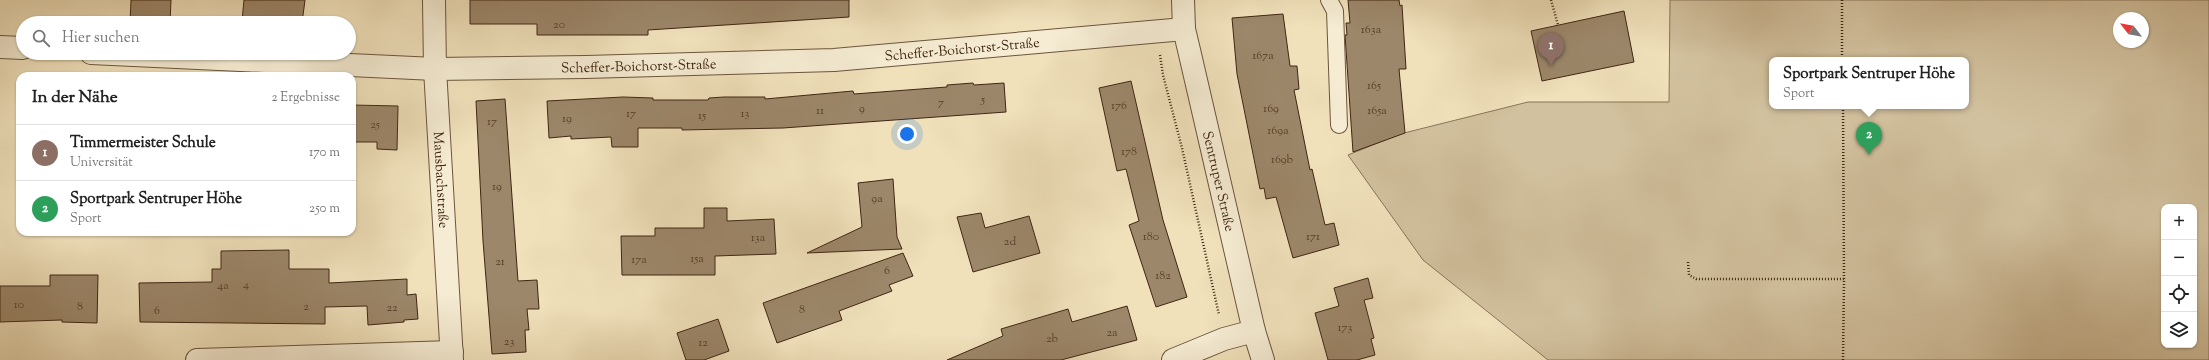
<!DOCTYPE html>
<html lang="de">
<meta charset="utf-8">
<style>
body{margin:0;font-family:"Sorts Mill Goudy",serif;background:#f2f2f2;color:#222}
.controls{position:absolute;right:12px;bottom:12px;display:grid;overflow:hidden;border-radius:8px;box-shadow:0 1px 3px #0004}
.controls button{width:36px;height:36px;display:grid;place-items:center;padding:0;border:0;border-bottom:1px solid #e0e0e0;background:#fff;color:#222;font:20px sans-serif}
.compass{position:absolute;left:2113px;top:12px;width:36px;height:36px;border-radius:50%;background:#fff;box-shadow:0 1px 3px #0004;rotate:301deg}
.you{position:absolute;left:907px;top:134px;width:14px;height:14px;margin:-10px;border:3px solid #fff;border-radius:50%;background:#1a73e8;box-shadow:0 0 0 6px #1a73e833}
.badge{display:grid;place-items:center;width:26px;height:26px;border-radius:50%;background:#8f2418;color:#fff;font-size:13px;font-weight:700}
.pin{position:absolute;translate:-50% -33px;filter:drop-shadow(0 1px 2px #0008)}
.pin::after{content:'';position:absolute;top:21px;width:14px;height:12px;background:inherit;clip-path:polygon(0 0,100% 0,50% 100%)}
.popup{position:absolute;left:1769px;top:57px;width:200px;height:52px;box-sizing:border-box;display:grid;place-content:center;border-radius:8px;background:#fff;filter:drop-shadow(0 1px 3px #0005);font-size:13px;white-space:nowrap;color:#767676}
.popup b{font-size:15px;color:#222}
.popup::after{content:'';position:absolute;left:50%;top:100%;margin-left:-8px;border:8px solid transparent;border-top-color:#fff}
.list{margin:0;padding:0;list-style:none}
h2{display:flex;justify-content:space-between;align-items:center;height:52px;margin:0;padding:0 16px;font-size:17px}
h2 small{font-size:13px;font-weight:400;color:#767676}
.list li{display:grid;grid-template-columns:26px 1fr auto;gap:12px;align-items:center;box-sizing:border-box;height:56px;padding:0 16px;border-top:1px solid #e0e0e0}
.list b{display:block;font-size:15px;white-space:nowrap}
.list p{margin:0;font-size:13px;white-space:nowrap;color:#767676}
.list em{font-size:13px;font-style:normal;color:#767676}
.icon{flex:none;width:22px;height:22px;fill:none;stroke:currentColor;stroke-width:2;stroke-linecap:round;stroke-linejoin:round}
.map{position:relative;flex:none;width:2209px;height:360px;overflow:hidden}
.search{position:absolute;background:#fff;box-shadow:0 1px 3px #0004;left:16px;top:16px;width:340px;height:44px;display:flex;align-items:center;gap:10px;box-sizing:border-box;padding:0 14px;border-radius:22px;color:#767676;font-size:15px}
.panel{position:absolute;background:#fff;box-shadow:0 1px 3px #0004;left:16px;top:72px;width:340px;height:164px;border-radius:12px}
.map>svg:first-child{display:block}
.green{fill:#d2c19e;stroke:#897458;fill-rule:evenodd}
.building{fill:#9c876a;stroke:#402613}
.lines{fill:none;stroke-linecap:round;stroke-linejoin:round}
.lane-casing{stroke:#6c553d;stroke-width:18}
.street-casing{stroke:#6c553d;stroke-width:24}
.path{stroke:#402613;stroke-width:2.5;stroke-dasharray:1 2;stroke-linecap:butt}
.lane{stroke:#f5ecd3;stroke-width:16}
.street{stroke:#f5ecd3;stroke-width:22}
.labels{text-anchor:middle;stroke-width:3.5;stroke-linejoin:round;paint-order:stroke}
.number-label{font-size:12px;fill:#573e29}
.street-label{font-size:14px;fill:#402613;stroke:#f5ecd3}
</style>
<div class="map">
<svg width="2209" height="360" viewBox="0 0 2209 360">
<rect width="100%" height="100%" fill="#f0e1bb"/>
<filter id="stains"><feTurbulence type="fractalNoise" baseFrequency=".005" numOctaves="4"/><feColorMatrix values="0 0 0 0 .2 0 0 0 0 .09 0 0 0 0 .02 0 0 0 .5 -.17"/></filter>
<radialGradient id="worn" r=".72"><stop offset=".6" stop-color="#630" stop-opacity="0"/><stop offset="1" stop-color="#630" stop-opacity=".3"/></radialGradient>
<path class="green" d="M1670,0h539v360h-661l-125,-100 -75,-105 52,-21 128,-32h141zM2119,18h24v24h-24zM1772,60h194v46h-194zM2164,207h30v138h-30z"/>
<g class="building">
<path d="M131,0h40l-1,23h-40z"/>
<path d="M244,0h61l-3,23 -60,-2z"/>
<path d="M470,0h379v17l-201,13v5h-111v-11h-67z"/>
<path d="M1348,0h51l1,6 2,-1 4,64h-7l6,64 -52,19 -8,-117h2l-1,-12h4z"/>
<path d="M1624,11l10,51 -92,19 -11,-50z"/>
<path d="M1283,14l7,52h7l2,23 -5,1 16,80 2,-1 13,56 9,-2 5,22 -46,13 -17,-61 -10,2 -2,-11 -4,1 -23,-115 -5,-56z"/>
<path d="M1131,81l32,139 24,77 -31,10 -27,-82 10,-4 -13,-52 -9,2 -18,-83z"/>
<path d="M973,83l1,2 30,-2 2,29 -223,16 -101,2v-2h-44v19h-26l-1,-10 -40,2v-3l-22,2 -2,-37 76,-4 30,1v2h55l1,-2 15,-1h41v2l88,-8 1,3 93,-7v-2z"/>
<path d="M505,99l13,182 19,-1 2,29h-12l2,21h-4l1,22 -34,2 -9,-113 -7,-140z"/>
<path d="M352,105l46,1 -1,44 -20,-1v-7h-25z"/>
<path d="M893,179l4,58 5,12 -95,4 55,-26 -4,-44z"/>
<path d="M704,208h23v13l47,-2 2,35 -61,2v19h-93l-1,-39h34v-8h49z"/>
<path d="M981,213l4,15 44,-12 11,37 -67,19 -16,-55z"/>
<path d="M289,250v19h40v14l78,-4v16l9,-1 2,25 -14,1v2l-36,3 -1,-19 -42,1v17l-185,-2 -1,-39 73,-1v-13h9v-18z"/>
<path d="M903,253l10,23 -24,9 3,6 -53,20 3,9 -65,23 -14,-40z"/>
<path d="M50,275h48l-1,48 -35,-1v-2l-62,2v-36h50z"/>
<path d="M1368,278l5,20 -9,2 10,38 -3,1 4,16 -18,5h-29l-13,-47 24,-7 -5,-18z"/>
<path d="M1127,306l10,34 -76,20h-114l56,-24 -2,-7 67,-20 4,13z"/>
<path d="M718,319l11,32 -25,9h-18l-9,-27z"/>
</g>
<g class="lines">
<defs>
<path id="lane" d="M1329,0l6,11 4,114"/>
<g id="street">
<path id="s1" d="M434,0l1,69 17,291"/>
<path id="s2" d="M1183,0l1,29 5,21 65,281 9,29"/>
<path d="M0,47l23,1"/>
<path id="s3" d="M91,53l344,16 151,-2 248,-7 350,-31"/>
<path d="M197,360l255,-8"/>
<path d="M1173,360l51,-21 30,-8"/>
</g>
</defs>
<use href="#lane" class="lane-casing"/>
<use href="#street" class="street-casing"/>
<g class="path">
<path d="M1551,0l7,25"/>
<path d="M1842,0v60"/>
<path d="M1160,55l3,20 19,73 37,167"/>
<path d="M1688,262l1,13 7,4h148"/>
<path d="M1843,360l1,-81 -1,-173"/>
</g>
<use href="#lane" class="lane"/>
<use href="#street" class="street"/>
</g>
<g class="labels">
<g class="number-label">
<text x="559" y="28">20</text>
<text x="1371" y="33">163a</text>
<text x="1263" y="59">167a</text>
<text x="1374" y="89">165</text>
<text x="983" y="103">5</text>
<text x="941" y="106">7</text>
<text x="1119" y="109">176</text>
<text x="862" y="112">9</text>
<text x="1271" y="112">169</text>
<text x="820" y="114">11</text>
<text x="1377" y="114">165a</text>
<text x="631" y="117">17</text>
<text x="745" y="117">13</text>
<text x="702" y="119">15</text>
<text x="567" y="122">19</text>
<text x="492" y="125">17</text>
<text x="375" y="128">25</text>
<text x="1278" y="134">169a</text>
<text x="1129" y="155">178</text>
<text x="1282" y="163">169b</text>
<text x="497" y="190">19</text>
<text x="877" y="202">9a</text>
<text x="1151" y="240">180</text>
<text x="1313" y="240">171</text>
<text x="758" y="241">13a</text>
<text x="1010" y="245">2d</text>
<text x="697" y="262">15a</text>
<text x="639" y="263">17a</text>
<text x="500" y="265">21</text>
<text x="887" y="274">6</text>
<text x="1163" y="279">182</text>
<text x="246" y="288">4</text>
<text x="223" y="289">4a</text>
<text x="19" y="308">10</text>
<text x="80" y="310">8</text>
<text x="306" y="310">2</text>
<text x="392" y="311">22</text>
<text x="802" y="313">8</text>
<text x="157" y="314">6</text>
<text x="1345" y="331">173</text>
<text x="1112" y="336">2a</text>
<text x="1052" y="342">2b</text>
<text x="509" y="345">23</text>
<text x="703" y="346">12</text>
</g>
<g class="street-label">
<text dy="5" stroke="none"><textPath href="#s3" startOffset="872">Scheffer-Boichorst-Straße</textPath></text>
<text dy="5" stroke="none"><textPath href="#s3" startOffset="548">Scheffer-Boichorst-Straße</textPath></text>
<text dy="5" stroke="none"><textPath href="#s1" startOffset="180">Mausbachstraße</textPath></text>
<text dy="5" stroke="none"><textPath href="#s2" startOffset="185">Sentruper Straße</textPath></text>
</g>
</g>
<rect width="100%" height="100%" filter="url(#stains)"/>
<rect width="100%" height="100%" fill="url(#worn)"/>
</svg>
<div class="controls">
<button>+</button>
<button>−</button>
<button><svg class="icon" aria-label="locate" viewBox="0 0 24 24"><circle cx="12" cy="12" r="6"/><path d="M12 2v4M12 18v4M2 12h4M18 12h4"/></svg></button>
<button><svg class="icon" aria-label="layers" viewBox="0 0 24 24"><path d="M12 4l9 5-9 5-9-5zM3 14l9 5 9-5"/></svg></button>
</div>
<svg class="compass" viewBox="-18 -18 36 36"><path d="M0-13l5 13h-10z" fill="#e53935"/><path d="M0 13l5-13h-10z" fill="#767676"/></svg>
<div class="you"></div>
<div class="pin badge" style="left:1551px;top:66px;background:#8d6e63">1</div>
<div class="pin badge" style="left:1869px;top:155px;background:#2e9e5b">2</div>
<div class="popup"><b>Sportpark Sentruper Höhe</b>Sport</div>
<div class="search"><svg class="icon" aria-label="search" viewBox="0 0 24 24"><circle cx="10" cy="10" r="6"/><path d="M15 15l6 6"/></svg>Hier suchen</div>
<section class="panel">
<h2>In der Nähe<small>2 Ergebnisse</small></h2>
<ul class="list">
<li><span class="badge" style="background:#8d6e63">1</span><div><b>Timmermeister Schule</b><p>Universität</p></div><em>170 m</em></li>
<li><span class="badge" style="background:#2e9e5b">2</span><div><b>Sportpark Sentruper Höhe</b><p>Sport</p></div><em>250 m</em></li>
</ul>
</section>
</div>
